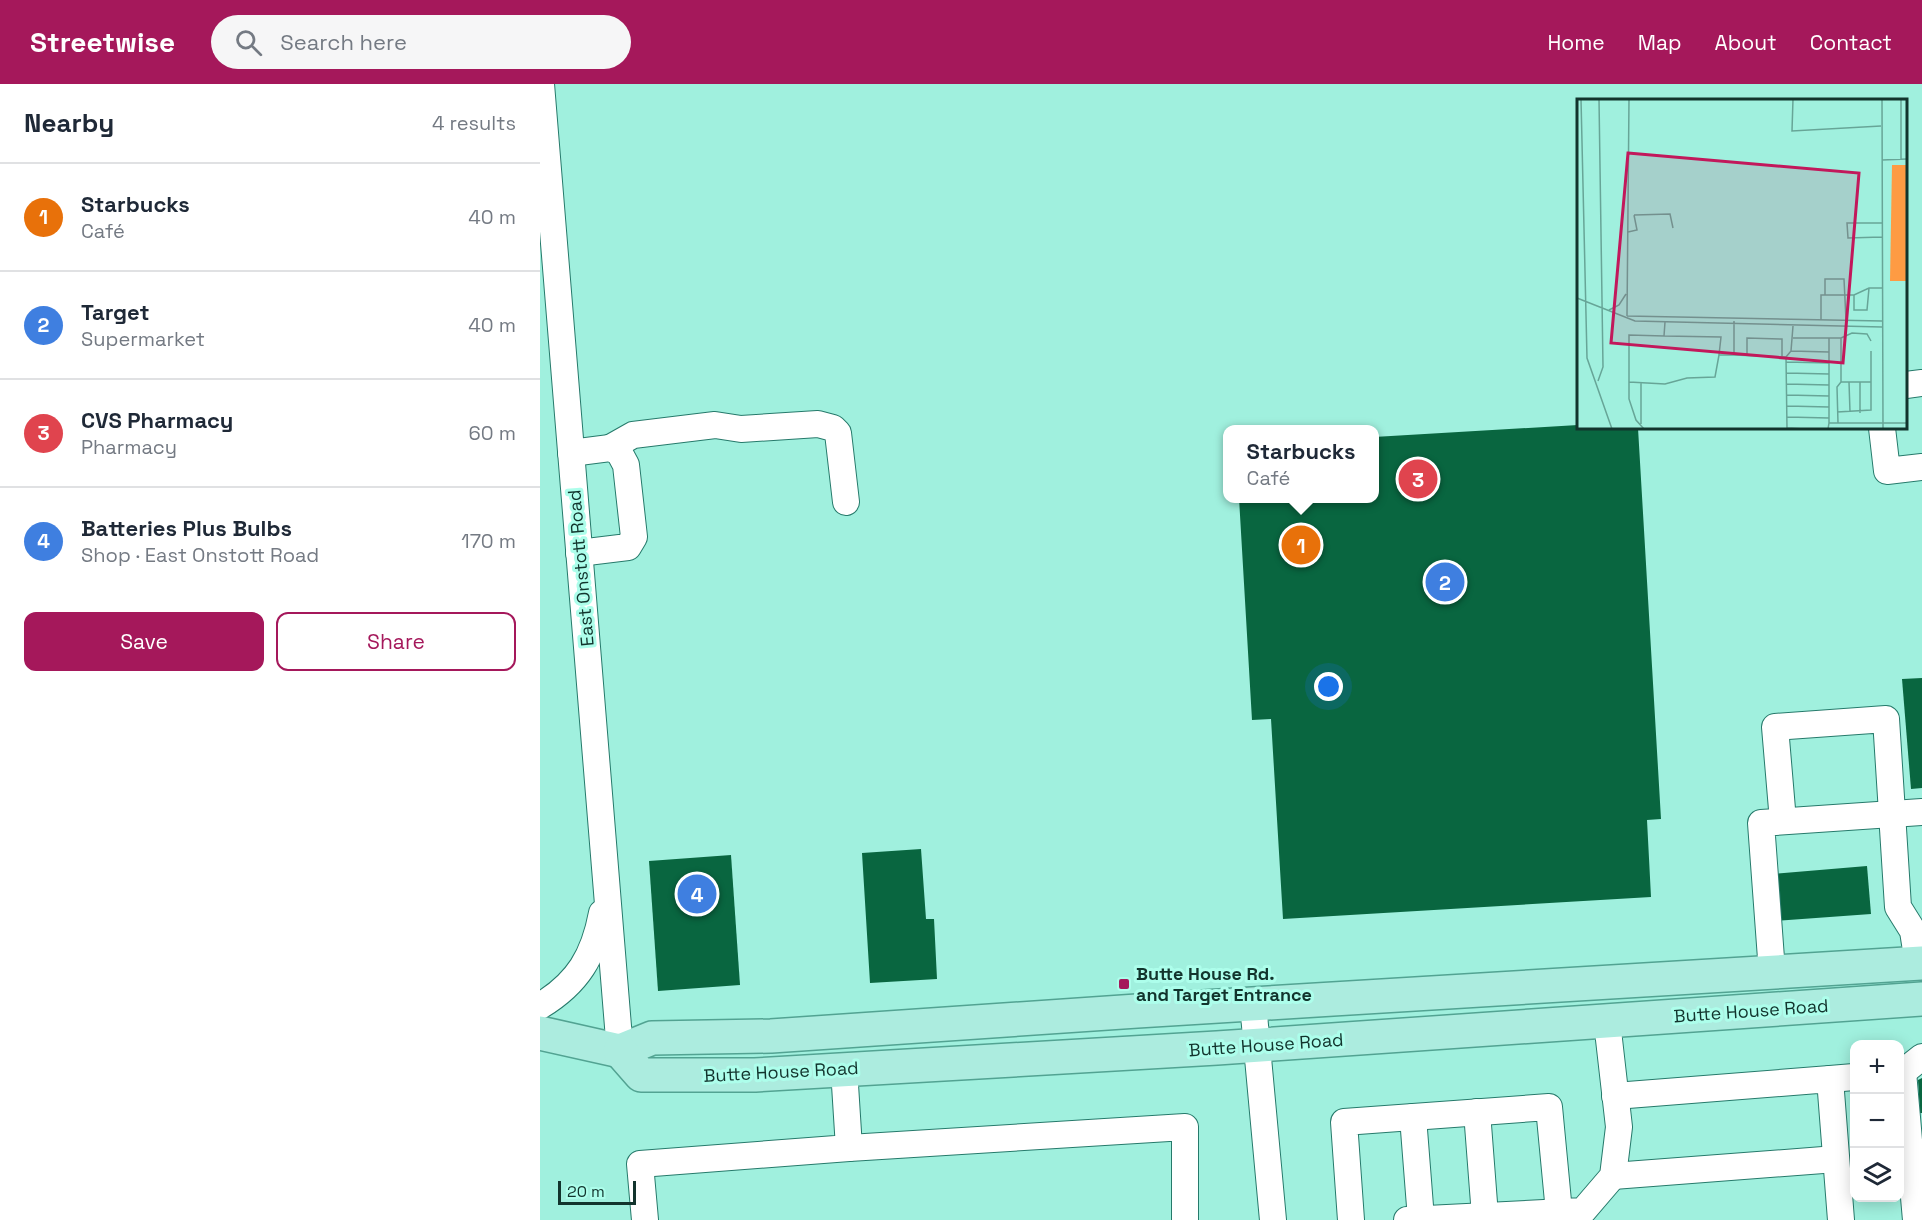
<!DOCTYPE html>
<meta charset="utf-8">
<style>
body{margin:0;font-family:"Space Grotesk",sans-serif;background:#f6f6f7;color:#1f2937}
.controls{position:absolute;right:18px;bottom:18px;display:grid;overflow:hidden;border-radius:12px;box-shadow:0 3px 15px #0003}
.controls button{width:54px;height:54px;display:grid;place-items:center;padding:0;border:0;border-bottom:2px solid #e0e1e3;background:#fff;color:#1f2937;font:30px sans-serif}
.scale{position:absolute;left:18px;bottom:15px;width:78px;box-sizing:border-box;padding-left:6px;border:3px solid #12342d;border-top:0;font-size:16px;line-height:21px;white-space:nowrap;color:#12342d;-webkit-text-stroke:4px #adfeeb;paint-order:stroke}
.you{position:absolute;left:789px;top:603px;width:21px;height:21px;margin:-15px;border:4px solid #fff;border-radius:50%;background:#1a73e8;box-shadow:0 0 0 9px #1a73e833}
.badge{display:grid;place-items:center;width:39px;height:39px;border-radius:50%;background:#a5185b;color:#fff;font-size:20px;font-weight:700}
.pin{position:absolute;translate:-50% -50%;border:3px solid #fff;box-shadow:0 2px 6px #0006}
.popup{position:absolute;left:683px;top:341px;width:156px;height:78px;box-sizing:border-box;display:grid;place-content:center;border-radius:12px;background:#fff;filter:drop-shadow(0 2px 4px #0005);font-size:20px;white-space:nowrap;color:#747a83}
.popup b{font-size:22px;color:#1f2937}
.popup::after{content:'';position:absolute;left:50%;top:100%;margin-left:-12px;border:12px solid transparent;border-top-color:#fff}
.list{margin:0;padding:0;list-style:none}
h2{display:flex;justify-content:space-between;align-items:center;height:78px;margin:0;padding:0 24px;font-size:26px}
h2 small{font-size:20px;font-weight:400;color:#747a83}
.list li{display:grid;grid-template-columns:39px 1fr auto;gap:18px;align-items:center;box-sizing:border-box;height:108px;padding:0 24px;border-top:2px solid #e0e1e3}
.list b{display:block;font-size:22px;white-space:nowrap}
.list p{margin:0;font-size:20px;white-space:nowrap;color:#747a83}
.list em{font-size:20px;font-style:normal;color:#747a83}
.actions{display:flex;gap:12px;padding:18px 24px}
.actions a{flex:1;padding:14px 0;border:2px solid #a5185b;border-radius:12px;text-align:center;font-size:21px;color:#a5185b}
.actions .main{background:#a5185b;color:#fff}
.icon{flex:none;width:33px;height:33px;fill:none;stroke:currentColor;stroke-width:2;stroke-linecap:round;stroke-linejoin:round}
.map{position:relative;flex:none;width:1382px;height:1136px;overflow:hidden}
header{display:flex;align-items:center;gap:36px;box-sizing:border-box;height:84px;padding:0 30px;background:#a5185b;color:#fff}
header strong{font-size:28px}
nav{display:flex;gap:33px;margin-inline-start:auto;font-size:21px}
.search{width:420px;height:54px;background:#f6f6f7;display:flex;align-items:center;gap:15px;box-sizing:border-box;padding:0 21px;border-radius:33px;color:#747a83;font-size:22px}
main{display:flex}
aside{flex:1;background:#fff}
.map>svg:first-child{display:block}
.building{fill:#096640}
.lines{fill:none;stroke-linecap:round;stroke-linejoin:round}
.minor-casing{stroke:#267a6b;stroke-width:28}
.major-casing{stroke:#52a392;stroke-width:36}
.minor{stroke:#fff;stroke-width:26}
.major{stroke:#acecdf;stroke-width:33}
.poi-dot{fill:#a5185b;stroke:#adfeeb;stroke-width:2}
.labels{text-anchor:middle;stroke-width:6;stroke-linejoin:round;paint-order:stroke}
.street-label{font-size:18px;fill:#12342d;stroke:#adfeeb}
.poi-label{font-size:18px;font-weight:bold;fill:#12342d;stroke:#adfeeb;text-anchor:start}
.inset-road{fill:none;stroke:#67a597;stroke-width:1.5}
.view{fill:#c2185b;fill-opacity:0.15;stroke:#c2185b;stroke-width:3}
.inset-edge{fill:none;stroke:#12342d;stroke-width:3}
</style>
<header>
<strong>Streetwise</strong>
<div class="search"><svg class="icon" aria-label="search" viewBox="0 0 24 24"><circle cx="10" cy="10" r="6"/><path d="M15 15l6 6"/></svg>Search here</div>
<nav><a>Home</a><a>Map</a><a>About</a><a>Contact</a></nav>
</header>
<main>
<aside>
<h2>Nearby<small>4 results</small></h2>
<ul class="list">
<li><span class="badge" style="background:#e8710a">1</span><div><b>Starbucks</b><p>Café</p></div><em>40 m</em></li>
<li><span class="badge" style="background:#3f7fe0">2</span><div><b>Target</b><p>Supermarket</p></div><em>40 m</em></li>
<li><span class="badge" style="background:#e0444e">3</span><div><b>CVS Pharmacy</b><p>Pharmacy</p></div><em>60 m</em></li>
<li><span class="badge" style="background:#3f7fe0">4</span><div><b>Batteries Plus Bulbs</b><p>Shop · East Onstott Road</p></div><em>170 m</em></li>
</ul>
<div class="actions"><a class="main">Save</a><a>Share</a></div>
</aside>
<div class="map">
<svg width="1382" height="1136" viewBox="0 0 1382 1136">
<rect width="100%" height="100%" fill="#a0f0de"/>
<g class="building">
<path d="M1038,341l60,3 23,391 -14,1 4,77 -368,22 -12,-200 -19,1 -13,-222h135v-61z"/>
<path d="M1382,594v110l-11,1 -9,-110z"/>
<path d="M381,765l5,70h8l3,60 -67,4 -8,-130z"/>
<path d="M191,771l9,130 -82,6 -9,-130z"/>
<path d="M1327,782l4,48 -95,7 -3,-47z"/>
<path d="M1382,994v35h-2l-2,-33z"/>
</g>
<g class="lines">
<defs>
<g id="minor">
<path d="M1,0l79,967"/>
<path d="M1366,301l16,-2"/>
<path d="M1342,344l5,43 35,-4"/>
<path d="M70,364l23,-13 82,-10 26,4 77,-5 15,4 5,5 8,69"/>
<path d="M31,369l39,-5 9,4 7,13 8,72 -6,10 -49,6"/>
<path d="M1243,737l-8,-94 111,-8 12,188 15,24 5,32"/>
<path d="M1232,888l-11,-149 161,-11"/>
<path d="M713,920l20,216"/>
<path d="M0,922c38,-23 54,-50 62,-93"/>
<path d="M1363,988l19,-15"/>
<path d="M1360,989l3,-1 13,148"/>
<path d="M1290,995l24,-2"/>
<path d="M1075,1012l215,-17 11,141"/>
<path d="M937,1028l8,104"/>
<path d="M873,1033l8,102"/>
<path d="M309,1064l336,-21v93"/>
<path d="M1073,1092l223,-17"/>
<path d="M105,1136l-5,-56 209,-16 -5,-79"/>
<path d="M811,1136l-7,-98 205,-15 10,105"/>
<path d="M867,1136l176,-9 30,-35 6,-49 -12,-105"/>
</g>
<g id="major">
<path d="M0,949l80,18 32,-13 119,-2 366,-25 785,-48"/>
<path d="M80,967l21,24h114l462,-27 705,-49"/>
</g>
</defs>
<use href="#minor" class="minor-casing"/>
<use href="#major" class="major-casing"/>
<use href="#minor" class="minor"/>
<use href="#major" class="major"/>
</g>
<rect class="poi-dot" x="578" y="894" width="12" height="12" rx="3"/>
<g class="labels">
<g class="street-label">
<text transform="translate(41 484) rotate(-95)" y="6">East Onstott Road</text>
<text transform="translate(1211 927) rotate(-4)" y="6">Butte House Road</text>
<text transform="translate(726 961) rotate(-4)" y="6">Butte House Road</text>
<text transform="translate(241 988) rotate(-3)" y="6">Butte House Road</text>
</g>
<g class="poi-label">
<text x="596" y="896">Butte House Rd.<tspan x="596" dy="21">and Target Entrance</tspan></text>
</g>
</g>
<g transform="translate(1037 15)">
<rect width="330" height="330" fill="#a0f0de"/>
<path d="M315,66h15v116h-17z" fill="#fe9b43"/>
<path class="inset-road" d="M4,0l6,259 25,71M216,0l-1,32 89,-5M305,0l1,330M324,60v-60M305,61l25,-1M57,116l36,-1 3,14M305,124h-35l1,15 34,-1M51,133l9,-2 -3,-15M248,196v-16h19l2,41M277,196v15h13l2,-22M0,199l58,23 247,6M32,211l10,-5 7,-11M50,217l2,-217M50,217l255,5M244,221v-25h33l15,-7h13M87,237l57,1 -2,18h15v-34M216,239h36v85M252,239h12v44h30M264,239l11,-5 15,1 4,7M214,252l38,1M157,256l52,2 5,-6 2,-25M170,256v-17l35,1v18M209,258l1,72M209,263l43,1M209,274l43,1M21,282l5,-14 -4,-268M52,283l36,2 22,-6 28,-1 4,-22M64,283v42M272,283l1,30M209,285l43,1M210,296l42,1M210,307l42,1M260,313l34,-2v-59M283,314v-31M210,318l42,1M261,324l-1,-36 4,-5M210,329l18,1M67,330l-8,-9 -7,-21v-64l35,1 1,-14M251,330l1,-6h78"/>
<path class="view" d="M51,54l231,20 -16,190 -232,-20z"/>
<rect width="330" height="330" class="inset-edge"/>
</g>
</svg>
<div class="controls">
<button>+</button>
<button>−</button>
<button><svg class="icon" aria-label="layers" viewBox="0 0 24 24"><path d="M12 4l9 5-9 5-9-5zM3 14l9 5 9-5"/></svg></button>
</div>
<div class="scale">20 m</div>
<div class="you"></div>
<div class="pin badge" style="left:761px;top:461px;background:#e8710a">1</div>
<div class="popup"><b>Starbucks</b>Café</div>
<div class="pin badge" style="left:905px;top:498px;background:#3f7fe0">2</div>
<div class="pin badge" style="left:878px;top:395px;background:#e0444e">3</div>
<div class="pin badge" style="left:157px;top:810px;background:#3f7fe0">4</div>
</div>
</main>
